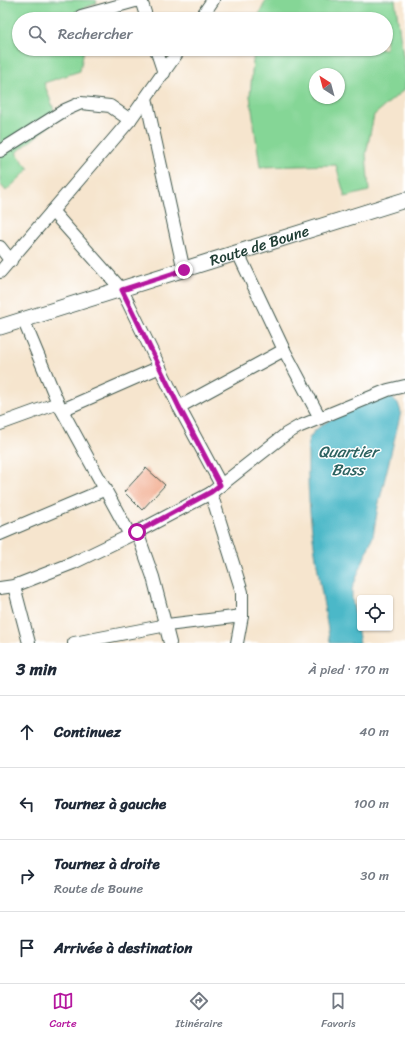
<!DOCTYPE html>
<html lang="fr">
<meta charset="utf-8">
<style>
body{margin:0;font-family:Sriracha,sans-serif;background:#f2f2f3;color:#1f2937}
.controls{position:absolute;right:12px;bottom:12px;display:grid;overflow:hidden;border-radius:4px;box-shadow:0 1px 3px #0004}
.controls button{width:36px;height:36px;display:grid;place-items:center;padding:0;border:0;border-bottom:1px solid #e0e1e3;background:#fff;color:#1f2937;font:20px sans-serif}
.compass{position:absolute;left:309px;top:68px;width:36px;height:36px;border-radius:50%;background:#fff;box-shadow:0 1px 3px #0004;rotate:324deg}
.stop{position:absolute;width:12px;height:12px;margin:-9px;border:3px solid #b5179e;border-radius:50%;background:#fff}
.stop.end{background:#b5179e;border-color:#fff;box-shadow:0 1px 4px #0008}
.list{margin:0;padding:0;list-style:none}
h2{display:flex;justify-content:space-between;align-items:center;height:52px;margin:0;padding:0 16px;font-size:17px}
h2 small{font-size:13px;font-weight:400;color:#747a83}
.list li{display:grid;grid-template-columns:26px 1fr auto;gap:12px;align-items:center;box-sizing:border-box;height:72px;padding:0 16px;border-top:1px solid #e0e1e3}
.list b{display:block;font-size:15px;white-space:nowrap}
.list p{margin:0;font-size:13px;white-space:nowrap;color:#747a83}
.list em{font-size:13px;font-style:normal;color:#747a83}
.icon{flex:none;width:22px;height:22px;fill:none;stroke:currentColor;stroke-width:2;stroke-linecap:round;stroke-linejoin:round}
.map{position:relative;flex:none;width:405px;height:643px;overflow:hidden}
.search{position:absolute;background:#fff;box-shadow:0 1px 3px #0004;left:12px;right:12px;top:12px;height:44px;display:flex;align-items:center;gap:10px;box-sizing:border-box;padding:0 14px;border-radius:22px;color:#747a83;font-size:15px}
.sheet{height:340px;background:#fff}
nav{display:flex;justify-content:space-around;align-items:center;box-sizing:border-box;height:56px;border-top:1px solid #e0e1e3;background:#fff;font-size:11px;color:#747a83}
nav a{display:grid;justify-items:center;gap:2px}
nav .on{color:#b5179e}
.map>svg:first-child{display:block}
.green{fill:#85d696;stroke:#528a65;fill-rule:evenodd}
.water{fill:#4cb8c8;stroke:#367a7e}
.building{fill:#f0a382}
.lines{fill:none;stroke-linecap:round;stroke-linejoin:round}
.minor-casing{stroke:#3f564b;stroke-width:14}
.tertiary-casing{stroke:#3f564b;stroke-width:17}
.minor{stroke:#fff;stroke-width:12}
.tertiary{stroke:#fff;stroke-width:15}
.route{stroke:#b5179e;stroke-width:5}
.labels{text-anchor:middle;stroke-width:3;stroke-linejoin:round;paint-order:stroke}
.street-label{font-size:15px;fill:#1f3d34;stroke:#fff}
.water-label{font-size:16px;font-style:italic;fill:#2c6260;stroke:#fff}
</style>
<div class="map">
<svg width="405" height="643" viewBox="0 0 405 643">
<rect width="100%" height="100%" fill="#fff"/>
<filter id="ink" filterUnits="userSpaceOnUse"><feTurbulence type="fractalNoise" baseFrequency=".025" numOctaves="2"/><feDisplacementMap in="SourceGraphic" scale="8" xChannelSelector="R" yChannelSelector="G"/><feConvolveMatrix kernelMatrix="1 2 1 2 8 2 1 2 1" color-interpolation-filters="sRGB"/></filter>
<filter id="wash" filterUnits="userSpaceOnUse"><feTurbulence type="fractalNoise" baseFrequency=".012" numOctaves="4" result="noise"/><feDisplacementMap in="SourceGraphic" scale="16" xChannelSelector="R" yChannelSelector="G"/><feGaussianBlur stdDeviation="0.9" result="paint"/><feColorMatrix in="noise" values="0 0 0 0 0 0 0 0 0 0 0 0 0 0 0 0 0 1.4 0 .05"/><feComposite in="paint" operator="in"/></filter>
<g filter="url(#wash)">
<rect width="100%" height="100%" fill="#f6e5ce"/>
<g class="green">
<path d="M0,0h96l1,3 -22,9 1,7h-57v30h65l-4,22 -36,12 9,24 2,14 -39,32 13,16 -23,22 -6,-7z"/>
<path d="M266,0h129l10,69v20l-31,26 -8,39 3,37 -24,6 -9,-32 -76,2 -10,-71 4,-47h132v-30h-129zM315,74h24v24h-24z"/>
</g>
<path class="water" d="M384,397h7l7,6 3,9 -23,95 -5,29 -21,53v10l8,44h-30c-9,-61 -24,-123 -22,-185 0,-6 -2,-15 2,-21 11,-19 54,-32 74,-40z"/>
<g id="blocks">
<path class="building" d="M146,468l19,17 -23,25 -18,-18z"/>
</g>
</g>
<g filter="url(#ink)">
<use href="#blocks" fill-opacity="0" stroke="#3f564b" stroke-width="1"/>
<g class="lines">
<defs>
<g id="minor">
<path d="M141,0l6,19"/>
<path d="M81,16l58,-16"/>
<path d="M200,19l13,-19"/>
<path d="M156,49l8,24"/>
<path d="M146,98l38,173"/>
<path d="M0,151l65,-41 16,-7 29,3 20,14"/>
<path d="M52,211l70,79 57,117 42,78"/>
<path d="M0,247l11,14"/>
<path d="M238,253l46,97 36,68"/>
<path d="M0,272l130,-152 50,-71"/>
<path d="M23,319l35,84 72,132"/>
<path d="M179,407l105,-57"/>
<path d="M62,410l98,-43"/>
<path d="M0,424l58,-21"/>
<path d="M211,493l31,99v24l-5,27"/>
<path d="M137,532l16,45 17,66"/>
<path d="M0,534l106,-45"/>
<path d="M14,586l15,57"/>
<path d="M0,588l14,-2 59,-23 64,-31 74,-39 75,-59 12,-7 90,-37 17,-4"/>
<path d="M74,643l93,-18 75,-9"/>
</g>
<g id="tertiary">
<path id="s1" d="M0,327l405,-127"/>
</g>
</defs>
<use href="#minor" class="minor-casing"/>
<use href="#tertiary" class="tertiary-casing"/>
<use href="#minor" class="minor"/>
<use href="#tertiary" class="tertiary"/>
</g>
</g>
<g class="lines" filter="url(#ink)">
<path class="route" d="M137,532l74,-40 9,-7 -41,-78 -57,-117 62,-20"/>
</g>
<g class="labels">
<g class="street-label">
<text dy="5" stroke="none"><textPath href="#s1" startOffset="272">Route de Boune</textPath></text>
</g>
<g class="water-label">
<text x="348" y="457">Quartier<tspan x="348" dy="18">Bass</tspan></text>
</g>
</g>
</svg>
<div class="controls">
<button><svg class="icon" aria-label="locate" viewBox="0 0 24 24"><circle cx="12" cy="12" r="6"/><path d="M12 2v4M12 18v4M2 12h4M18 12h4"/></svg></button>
</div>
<svg class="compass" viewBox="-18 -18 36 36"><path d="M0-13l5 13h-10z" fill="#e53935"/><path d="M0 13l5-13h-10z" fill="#747a83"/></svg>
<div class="stop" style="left:137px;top:532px"></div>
<div class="stop end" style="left:184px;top:270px"></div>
<div class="search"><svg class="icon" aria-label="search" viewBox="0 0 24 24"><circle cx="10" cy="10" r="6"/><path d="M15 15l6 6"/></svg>Rechercher</div>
</div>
<section class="sheet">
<h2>3 min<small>À pied · 170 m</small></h2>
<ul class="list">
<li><svg class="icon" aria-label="ahead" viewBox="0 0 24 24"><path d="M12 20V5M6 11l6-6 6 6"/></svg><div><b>Continuez</b></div><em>40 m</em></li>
<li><svg class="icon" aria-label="left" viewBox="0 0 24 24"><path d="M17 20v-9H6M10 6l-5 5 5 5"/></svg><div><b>Tournez à gauche</b></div><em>100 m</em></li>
<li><svg class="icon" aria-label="right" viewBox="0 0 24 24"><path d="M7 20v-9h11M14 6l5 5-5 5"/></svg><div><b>Tournez à droite</b><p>Route de Boune</p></div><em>30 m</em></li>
<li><svg class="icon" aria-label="arrive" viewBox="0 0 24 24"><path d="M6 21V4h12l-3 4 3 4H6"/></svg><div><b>Arrivée à destination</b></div></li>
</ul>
</section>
<nav>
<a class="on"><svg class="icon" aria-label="map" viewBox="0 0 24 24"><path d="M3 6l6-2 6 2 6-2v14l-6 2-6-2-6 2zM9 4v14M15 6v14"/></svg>Carte</a>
<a><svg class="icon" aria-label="directions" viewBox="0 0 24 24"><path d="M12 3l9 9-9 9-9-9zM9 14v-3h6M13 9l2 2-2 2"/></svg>Itinéraire</a>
<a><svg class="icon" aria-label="saved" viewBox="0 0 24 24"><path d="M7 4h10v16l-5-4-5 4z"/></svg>Favoris</a>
</nav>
